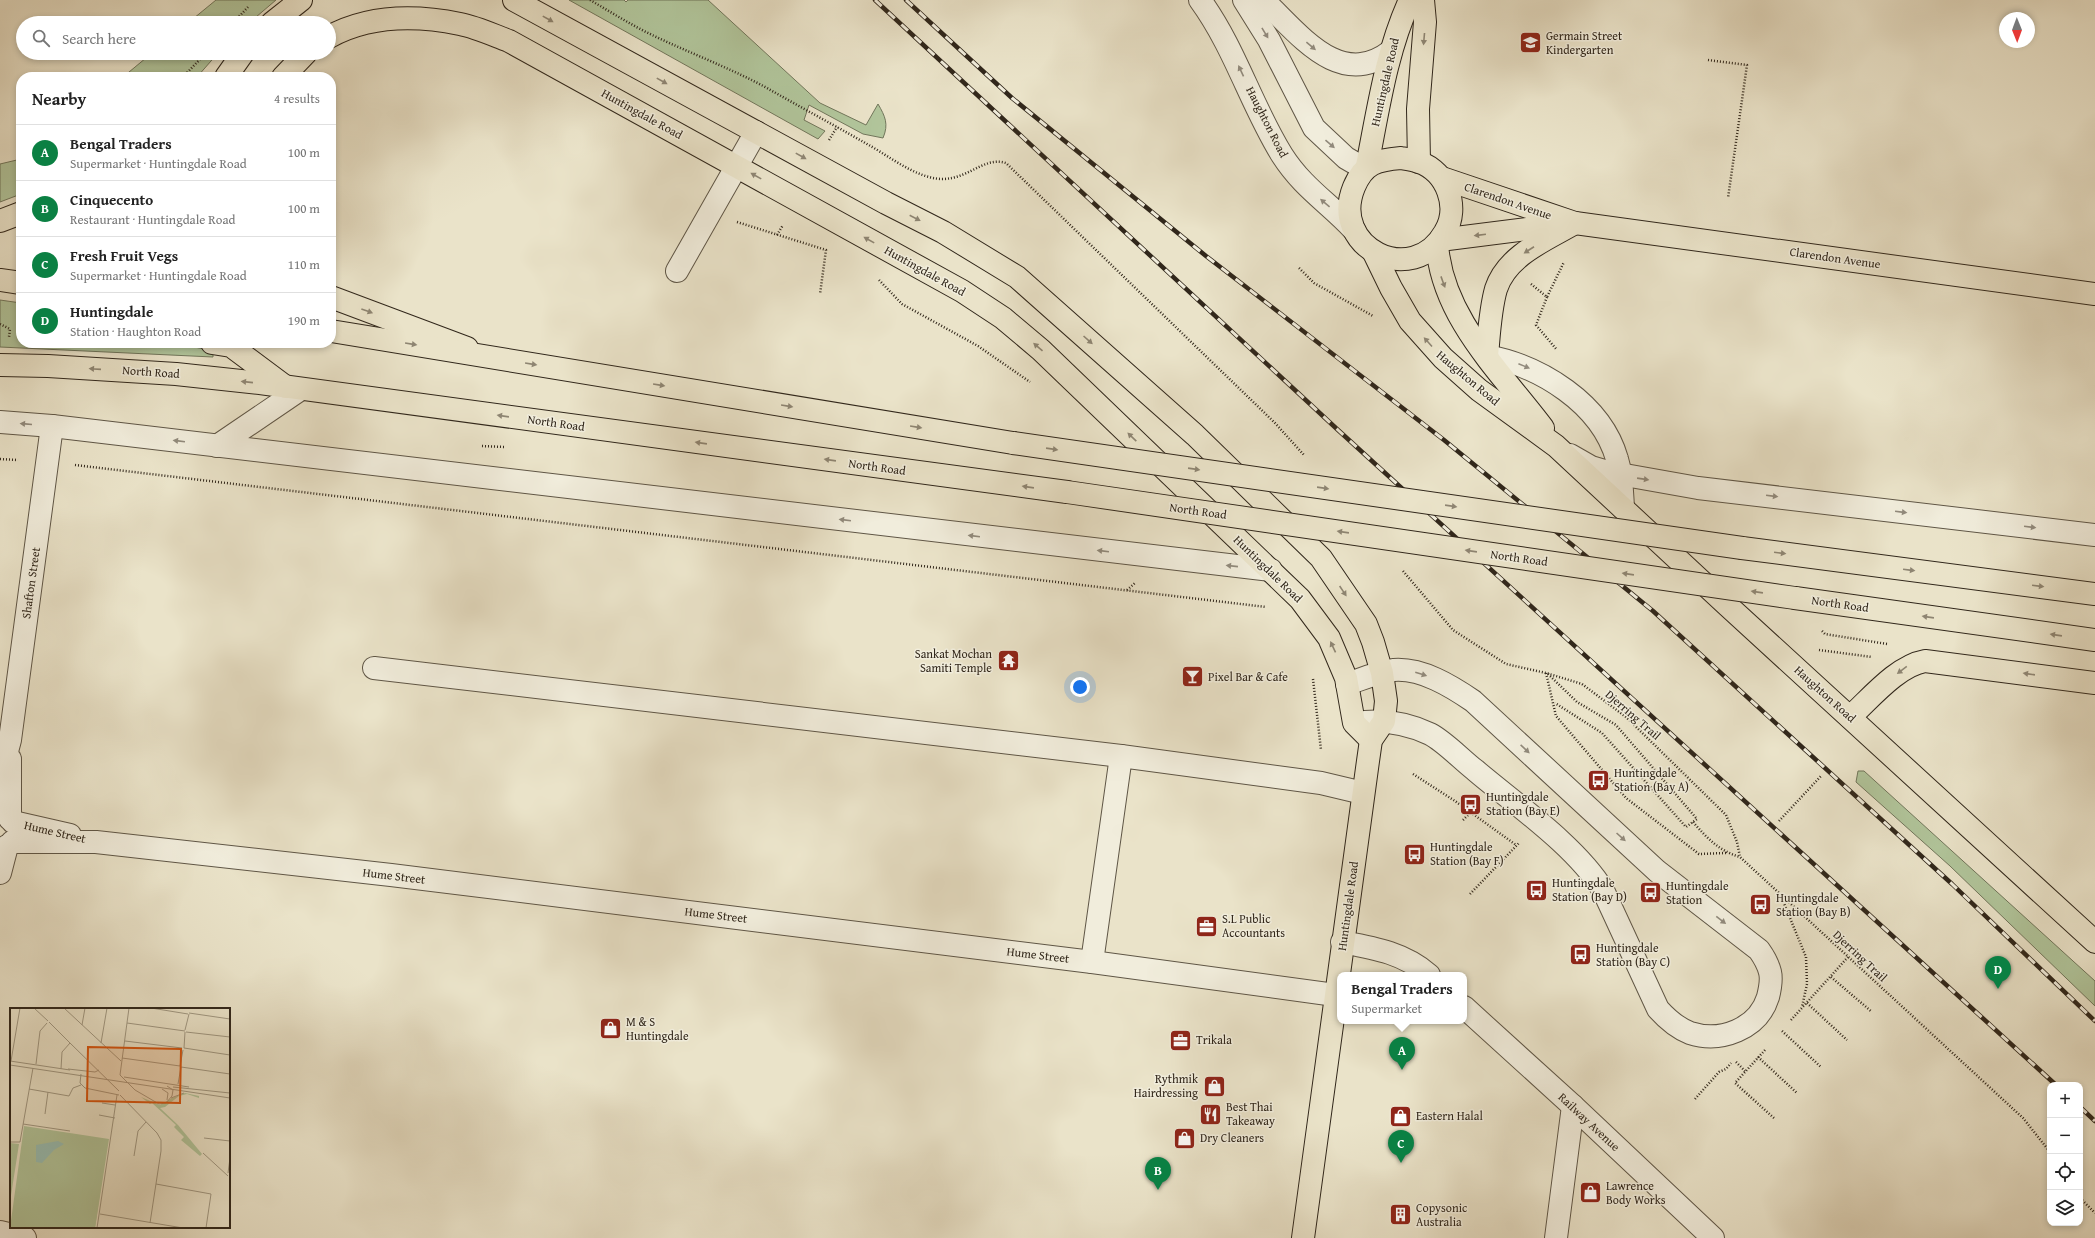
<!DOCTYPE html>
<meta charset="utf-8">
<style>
body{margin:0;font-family:"Gentium Book Plus",serif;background:#f2f2f2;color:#222}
.controls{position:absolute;right:12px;bottom:12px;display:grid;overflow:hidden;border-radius:8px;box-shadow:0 2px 6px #0003}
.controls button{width:36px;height:36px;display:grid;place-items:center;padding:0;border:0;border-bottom:1px solid #e0e0e0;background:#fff;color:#222;font:20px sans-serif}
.compass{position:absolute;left:1999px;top:12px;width:36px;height:36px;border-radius:50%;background:#fff;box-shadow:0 2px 6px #0003;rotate:179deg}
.you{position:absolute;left:1080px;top:687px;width:14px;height:14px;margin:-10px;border:3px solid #fff;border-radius:50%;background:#1a73e8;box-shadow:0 0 0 6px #1a73e833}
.badge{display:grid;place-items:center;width:26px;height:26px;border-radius:50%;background:#0b8043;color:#fff;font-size:13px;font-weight:700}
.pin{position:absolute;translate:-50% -33px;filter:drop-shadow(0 1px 2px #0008)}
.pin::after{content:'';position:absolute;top:21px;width:14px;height:12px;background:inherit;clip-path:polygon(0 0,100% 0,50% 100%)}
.popup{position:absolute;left:1337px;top:972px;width:130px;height:52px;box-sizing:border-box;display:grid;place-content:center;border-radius:8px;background:#fff;filter:drop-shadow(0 1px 3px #0005);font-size:13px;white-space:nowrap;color:#767676}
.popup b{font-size:15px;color:#222}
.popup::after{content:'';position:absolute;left:50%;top:100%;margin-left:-8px;border:8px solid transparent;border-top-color:#fff}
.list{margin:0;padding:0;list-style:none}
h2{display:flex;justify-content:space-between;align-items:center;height:52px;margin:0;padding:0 16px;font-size:17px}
h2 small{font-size:13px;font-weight:400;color:#767676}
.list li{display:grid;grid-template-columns:26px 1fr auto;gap:12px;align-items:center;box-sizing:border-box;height:56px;padding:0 16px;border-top:1px solid #e0e0e0}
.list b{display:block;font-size:15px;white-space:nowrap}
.list p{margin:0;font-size:13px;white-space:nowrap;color:#767676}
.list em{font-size:13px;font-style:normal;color:#767676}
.icon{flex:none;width:22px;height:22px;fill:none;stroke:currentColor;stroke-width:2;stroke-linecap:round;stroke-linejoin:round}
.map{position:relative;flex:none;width:2095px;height:1238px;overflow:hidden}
.search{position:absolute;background:#fff;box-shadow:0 2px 6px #0003;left:16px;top:16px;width:320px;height:44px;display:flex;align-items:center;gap:10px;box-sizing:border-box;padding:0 14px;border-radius:22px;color:#767676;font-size:15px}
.panel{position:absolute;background:#fff;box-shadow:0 2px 6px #0003;left:16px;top:72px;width:320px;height:276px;border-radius:16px}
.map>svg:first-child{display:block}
.green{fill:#b1c59b;stroke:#71765b}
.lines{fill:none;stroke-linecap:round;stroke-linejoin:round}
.minor-casing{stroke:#5f5646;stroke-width:24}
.major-casing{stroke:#31271b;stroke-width:24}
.highway-casing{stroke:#31271b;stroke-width:24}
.path{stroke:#31271b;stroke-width:2.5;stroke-dasharray:1 2;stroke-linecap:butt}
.minor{stroke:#f1eddc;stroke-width:22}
.major{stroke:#eae3c9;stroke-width:22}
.highway{stroke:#eae3c9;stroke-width:22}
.rail-casing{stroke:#31271b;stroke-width:4.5}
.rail{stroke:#f1eddc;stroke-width:3;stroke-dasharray:9;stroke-linecap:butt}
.highway-bridge-casing{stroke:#31271b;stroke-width:24;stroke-linecap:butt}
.highway-bridge{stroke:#eae3c9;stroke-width:22}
.oneway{fill:#8e8572}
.oneway2{fill:#918a7c}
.labels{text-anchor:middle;stroke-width:3;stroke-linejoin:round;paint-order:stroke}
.poi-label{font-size:12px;fill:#31271b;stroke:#f1eddc;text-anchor:start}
.street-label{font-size:12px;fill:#31271b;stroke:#f1eddc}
.inset-road{fill:none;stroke:#a09883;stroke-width:1}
.view{fill:#d6540e;fill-opacity:0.15;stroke:#d6540e;stroke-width:2}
.inset-edge{fill:none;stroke:#31271b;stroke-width:2}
</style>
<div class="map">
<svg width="2095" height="1238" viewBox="0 0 2095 1238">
<rect width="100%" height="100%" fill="#eae3c9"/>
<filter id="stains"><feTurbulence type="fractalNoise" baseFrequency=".005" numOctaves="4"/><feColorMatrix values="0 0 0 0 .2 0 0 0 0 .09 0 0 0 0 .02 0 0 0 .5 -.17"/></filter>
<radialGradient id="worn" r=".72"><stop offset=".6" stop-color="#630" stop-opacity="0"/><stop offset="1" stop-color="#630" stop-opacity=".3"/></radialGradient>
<g class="green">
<path d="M216,0h60l-27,23h-61z"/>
<path d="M569,0h55l2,2 2,-2h80l112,103 46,22 12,-21c7,12 11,20 5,34l-20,-4 -54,-29 -5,15 21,11 -7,8z"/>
<path d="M152,53h66l-21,24h-74z"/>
<path d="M21,159v35l-21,8v-38z"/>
<path d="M0,300l21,3v40h155l37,8v6l-213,-10z"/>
<path d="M1858,771h6l231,210v25l-145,-140 -94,-84z"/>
</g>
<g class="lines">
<defs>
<g id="minor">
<path d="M1200,0c35,48 51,105 82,155 21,33 47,48 72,75"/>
<path d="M1244,0l25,40 45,88 32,30 19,11"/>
<path d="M1263,0c35,32 76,91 128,51"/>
<path d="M677,271l79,-139"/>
<path d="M1487,356c53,10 114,47 130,103 5,16 5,32 6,49"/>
<path d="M0,422l52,4 1219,144"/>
<path d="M217,446l84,-57"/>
<path d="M1570,455l21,12 17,5 90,16 397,47"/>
<path d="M374,668l747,88"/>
<path d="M1347,684c15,-5 31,-12 47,-14 28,-2 57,16 79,31l184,170 102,79c5,7 9,14 11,22 2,8 0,17 -2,25 -10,32 -47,46 -78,36 -13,-5 -23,-14 -32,-24l-55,-119c-27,-44 -88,-86 -128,-120 -13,-10 -31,-29 -45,-36 -21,-10 -42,-14 -65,-12"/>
<path d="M0,778l10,-38 42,-314"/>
<path d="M10,819v-60"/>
<path d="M13,822l57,13"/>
<path d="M12,842h84l295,33 701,87 243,33"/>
<path d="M0,873l7,-27"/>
<path d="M1342,942c32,6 62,11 87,33"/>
<path d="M1092,962l29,-206 200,27 42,10"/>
<path d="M1464,1007l109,99 140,132"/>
<path d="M0,1232l25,6"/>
<path d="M1556,1238l17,-132"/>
</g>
<g id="major">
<path d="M514,0l372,203 57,29 74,45 178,158 126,123 45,66 7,18 9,31 4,28 -2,20 -13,19 -3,21 -65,477"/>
<path d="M272,23l29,-23"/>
<path d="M329,37c40,-22 87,-22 131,-13 16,3 33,11 49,17l453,250 41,27 38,32 259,249 29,39 17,40 8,45 17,17"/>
<path d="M226,77l17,-24"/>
<path d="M283,77l23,-24"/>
<path d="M1401,158c6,1 13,2 18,4 28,10 41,45 26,70 -32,57 -116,16 -91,-45 10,-24 23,-27 47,-29z"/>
<path d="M1419,162l-1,-53 7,-87 -2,-22"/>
<path d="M1367,166c11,-55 19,-114 43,-166"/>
<path d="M1442,178l133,45 520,71"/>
<path d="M0,221l21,-8"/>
<path d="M1440,240l126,-16"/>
<path d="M1437,244c5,74 64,128 106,184"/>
<path d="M1374,253l17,35 19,33 33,37 36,32 77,56 172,160 367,336"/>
<path d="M331,297l136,51"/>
<path d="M212,343l19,3 55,41"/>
<path d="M1487,356c2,-22 3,-46 9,-67 11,-34 50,-49 79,-66"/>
<path d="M1850,717c21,-19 47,-51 75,-56l170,22"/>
</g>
<g id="highway">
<path d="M0,280l21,3"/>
<path d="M331,331l682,112"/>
<path d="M0,365l48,1 128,8 84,9 807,109"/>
<path d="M1742,548l353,46"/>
<path d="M1795,598l300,42"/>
</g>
</defs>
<use href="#minor" class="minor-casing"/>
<use href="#major" class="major-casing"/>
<use href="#highway" class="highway-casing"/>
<g class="path">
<path d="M590,0c19,11 38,23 58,33 39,19 80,34 119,55 33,19 67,37 100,56 20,11 40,27 62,33 35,10 52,-22 77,-14l269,260 29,32"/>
<path d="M233,23l15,-16"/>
<path d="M1708,60l39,5 -19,133"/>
<path d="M183,77l21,-22"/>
<path d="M829,140l8,-13"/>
<path d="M737,222l89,28 -6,44"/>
<path d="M777,235l6,-10"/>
<path d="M1299,268l15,15 59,33"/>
<path d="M879,280l23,24 76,42 52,36"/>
<path d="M1531,284l16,13 17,-35"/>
<path d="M1547,297l-11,28 21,25"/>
<path d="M0,324l10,5 -1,8"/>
<path d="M482,446l23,1"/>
<path d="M0,459l18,1"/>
<path d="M75,465l1191,142"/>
<path d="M1403,571l50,59 53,34 40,9 36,11 44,33 100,98 11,27 3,15 283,261 27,34"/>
<path d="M1127,590l8,-7"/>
<path d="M1822,631l3,3 62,10v1"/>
<path d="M1819,650l53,7"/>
<path d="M1546,673l10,43 70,82 73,56 27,-1"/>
<path d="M1548,674l29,28 39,23 81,94 -11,8 -84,-94 -47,-30"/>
<path d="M1313,679l8,71"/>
<path d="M1413,774l42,27 61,44"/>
<path d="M1463,820l8,-8"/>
<path d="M1779,821l42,-45"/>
<path d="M1693,822c14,16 26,29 47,35"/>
<path d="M1470,894l49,-51"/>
<path d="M1781,896l25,61 1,27 -5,23"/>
<path d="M1831,977l41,35"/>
<path d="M1807,1003l40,37"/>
<path d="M1791,1020l57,-63"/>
<path d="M1782,1031l39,36"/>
<path d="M1765,1050l-30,33 39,35"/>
<path d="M1758,1057l39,36"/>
<path d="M1736,1062l9,9"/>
<path d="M1695,1099l24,-27 7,-3 5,-6"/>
<path d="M2080,1198l15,15"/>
</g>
<use href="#minor" class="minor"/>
<use href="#major" class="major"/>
<use href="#highway" class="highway"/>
<defs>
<g id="rail">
<path d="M875,0l463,430 718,655"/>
<path d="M906,0l106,98 194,158 238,184 209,171 299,273 143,137"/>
<path d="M2080,1107l15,14"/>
</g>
</defs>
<use href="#rail" class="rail-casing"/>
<use href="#rail" class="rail"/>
<defs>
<g id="highway-bridge">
<path d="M1013,443l729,105"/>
<path d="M1067,492l728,106"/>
</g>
</defs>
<use href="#highway-bridge" class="highway-bridge-casing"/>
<use href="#highway-bridge" class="highway-bridge"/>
</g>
<defs><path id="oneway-solid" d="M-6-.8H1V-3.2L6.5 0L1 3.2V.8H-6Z"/></defs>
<g class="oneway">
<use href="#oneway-solid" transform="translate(548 19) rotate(29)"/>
<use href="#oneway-solid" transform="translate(1424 39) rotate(95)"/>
<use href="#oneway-solid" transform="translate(662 81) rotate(29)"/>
<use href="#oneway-solid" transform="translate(801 156) rotate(29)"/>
<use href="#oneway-solid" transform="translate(756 176) rotate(-151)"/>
<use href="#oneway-solid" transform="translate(915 218) rotate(27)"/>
<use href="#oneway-solid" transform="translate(1480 235) rotate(173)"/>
<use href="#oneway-solid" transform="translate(869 240) rotate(-151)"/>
<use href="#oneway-solid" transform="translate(1529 250) rotate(147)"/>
<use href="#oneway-solid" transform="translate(1443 282) rotate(70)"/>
<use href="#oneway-solid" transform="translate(367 311) rotate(20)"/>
<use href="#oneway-solid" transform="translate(1088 340) rotate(42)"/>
<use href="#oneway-solid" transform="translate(1428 342) rotate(-132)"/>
<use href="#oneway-solid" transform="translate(411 344) rotate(9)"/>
<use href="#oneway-solid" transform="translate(1038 347) rotate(-139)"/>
<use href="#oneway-solid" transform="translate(531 364) rotate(9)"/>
<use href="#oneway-solid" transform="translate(95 369) rotate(-176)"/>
<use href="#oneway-solid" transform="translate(247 382) rotate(-174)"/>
<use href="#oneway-solid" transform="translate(659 385) rotate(9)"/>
<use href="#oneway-solid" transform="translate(787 406) rotate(9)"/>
<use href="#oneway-solid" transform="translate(503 416) rotate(-172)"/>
<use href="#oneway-solid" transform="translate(916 427) rotate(9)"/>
<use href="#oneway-solid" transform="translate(1132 437) rotate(-136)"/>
<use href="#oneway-solid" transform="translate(701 443) rotate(-172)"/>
<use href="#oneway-solid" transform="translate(1052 449) rotate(8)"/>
<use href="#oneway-solid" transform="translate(830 460) rotate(-172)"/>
<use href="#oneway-solid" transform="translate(1194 469) rotate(8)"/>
<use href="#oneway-solid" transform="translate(1028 487) rotate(-172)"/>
<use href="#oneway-solid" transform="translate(1323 488) rotate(8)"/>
<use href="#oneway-solid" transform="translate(1451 506) rotate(8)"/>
<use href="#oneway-solid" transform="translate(1343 532) rotate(-172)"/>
<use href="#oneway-solid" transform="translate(1471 551) rotate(-172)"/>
<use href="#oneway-solid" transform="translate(1780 553) rotate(7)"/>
<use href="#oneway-solid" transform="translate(1909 570) rotate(7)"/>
<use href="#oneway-solid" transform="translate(1628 574) rotate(-172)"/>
<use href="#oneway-solid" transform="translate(2038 586) rotate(7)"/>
<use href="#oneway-solid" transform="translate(1343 591) rotate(56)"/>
<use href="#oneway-solid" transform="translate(1757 592) rotate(-172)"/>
<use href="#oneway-solid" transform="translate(1928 617) rotate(-172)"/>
<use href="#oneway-solid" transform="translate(2056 635) rotate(-172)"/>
<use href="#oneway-solid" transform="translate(1333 647) rotate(-115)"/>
<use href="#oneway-solid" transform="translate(1902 670) rotate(143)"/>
<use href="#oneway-solid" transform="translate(2029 674) rotate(-172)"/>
</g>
<g class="oneway2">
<use href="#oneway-solid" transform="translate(1265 33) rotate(59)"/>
<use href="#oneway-solid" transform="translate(1311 46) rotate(40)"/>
<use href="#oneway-solid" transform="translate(1241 71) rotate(-115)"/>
<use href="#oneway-solid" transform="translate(1330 144) rotate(41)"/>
<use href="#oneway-solid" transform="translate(1325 203) rotate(-140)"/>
<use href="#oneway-solid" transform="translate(1524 366) rotate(22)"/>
<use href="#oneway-solid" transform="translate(26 424) rotate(-175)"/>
<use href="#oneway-solid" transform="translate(179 441) rotate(-173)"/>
<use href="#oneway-solid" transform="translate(1643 479) rotate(8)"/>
<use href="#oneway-solid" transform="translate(1772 496) rotate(7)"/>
<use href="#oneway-solid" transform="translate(1901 512) rotate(7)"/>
<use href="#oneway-solid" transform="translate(845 520) rotate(-173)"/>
<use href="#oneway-solid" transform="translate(2030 527) rotate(7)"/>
<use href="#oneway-solid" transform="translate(974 536) rotate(-173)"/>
<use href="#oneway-solid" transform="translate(1103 551) rotate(-173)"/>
<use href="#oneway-solid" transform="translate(1232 566) rotate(-174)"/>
<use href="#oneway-solid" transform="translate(1421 674) rotate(17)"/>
<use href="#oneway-solid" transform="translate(1525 749) rotate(43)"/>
<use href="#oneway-solid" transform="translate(1621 837) rotate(42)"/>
<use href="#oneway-solid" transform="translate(1721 920) rotate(38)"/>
</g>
<defs>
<symbol id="school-square" viewBox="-11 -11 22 22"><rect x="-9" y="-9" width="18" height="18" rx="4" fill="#8f2418" stroke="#f1eddc"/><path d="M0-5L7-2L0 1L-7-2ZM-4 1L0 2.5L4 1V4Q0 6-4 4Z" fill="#fff"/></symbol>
<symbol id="temple-square" viewBox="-11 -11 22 22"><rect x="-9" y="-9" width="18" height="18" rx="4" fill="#8f2418" stroke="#f1eddc"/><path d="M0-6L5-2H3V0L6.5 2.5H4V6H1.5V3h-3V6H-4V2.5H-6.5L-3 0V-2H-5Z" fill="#fff"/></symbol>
<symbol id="bar-square" viewBox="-11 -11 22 22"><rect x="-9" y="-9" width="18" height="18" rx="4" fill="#8f2418" stroke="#f1eddc"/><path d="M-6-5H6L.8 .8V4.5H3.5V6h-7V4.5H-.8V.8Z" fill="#fff"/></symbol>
<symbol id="bus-square" viewBox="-11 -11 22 22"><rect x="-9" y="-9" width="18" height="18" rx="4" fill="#8f2418" stroke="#f1eddc"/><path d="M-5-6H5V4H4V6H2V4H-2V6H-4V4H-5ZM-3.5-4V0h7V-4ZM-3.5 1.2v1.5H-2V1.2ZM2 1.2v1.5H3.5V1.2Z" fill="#fff"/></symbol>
<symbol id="office-square" viewBox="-11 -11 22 22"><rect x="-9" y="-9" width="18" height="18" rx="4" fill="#8f2418" stroke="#f1eddc"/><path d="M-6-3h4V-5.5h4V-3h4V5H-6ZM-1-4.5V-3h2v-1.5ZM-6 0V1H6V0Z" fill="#fff"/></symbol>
<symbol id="shop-square" viewBox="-11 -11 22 22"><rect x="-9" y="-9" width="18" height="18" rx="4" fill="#8f2418" stroke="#f1eddc"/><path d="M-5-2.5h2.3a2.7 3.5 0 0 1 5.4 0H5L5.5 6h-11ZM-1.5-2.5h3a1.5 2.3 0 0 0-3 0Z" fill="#fff"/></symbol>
<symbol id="restaurant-square" viewBox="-11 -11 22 22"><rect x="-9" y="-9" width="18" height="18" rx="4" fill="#8f2418" stroke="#f1eddc"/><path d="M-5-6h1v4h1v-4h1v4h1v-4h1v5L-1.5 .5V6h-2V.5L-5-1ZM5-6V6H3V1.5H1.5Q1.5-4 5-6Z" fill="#fff"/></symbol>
<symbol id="building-square" viewBox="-11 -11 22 22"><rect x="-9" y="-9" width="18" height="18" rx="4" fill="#8f2418" stroke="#f1eddc"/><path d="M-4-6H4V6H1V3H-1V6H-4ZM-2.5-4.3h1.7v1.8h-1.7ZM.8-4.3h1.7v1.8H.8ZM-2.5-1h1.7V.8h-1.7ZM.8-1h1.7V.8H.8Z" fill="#fff"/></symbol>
</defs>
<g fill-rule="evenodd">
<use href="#school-square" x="1518" y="30" width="25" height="25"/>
<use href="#temple-square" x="996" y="648" width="25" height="25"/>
<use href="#bar-square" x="1180" y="664" width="25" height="25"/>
<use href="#bus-square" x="1586" y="768" width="25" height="25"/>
<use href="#bus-square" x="1458" y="792" width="25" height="25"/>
<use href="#bus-square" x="1402" y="842" width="25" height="25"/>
<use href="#bus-square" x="1524" y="878" width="25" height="25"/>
<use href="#bus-square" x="1638" y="880" width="25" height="25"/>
<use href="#bus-square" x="1748" y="892" width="25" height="25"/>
<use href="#office-square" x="1194" y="914" width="25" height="25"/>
<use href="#bus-square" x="1568" y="942" width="25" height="25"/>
<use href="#shop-square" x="598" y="1016" width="25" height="25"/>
<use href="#office-square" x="1168" y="1028" width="25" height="25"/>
<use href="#shop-square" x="1202" y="1074" width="25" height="25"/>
<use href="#restaurant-square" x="1198" y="1102" width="25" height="25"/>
<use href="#shop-square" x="1388" y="1104" width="25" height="25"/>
<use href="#shop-square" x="1172" y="1126" width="25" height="25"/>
<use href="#shop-square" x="1578" y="1180" width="25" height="25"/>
<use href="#building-square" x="1388" y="1202" width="25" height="25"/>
</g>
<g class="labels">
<g class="poi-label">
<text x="1546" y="40">Germain Street<tspan x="1546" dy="14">Kindergarten</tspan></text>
<text x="992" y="658" text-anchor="end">Sankat Mochan<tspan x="992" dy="14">Samiti Temple</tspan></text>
<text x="1208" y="681">Pixel Bar &amp; Cafe</text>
<text x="1614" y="777">Huntingdale<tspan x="1614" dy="14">Station (Bay A)</tspan></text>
<text x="1486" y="801">Huntingdale<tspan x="1486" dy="14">Station (Bay E)</tspan></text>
<text x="1430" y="851">Huntingdale<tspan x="1430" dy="14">Station (Bay F)</tspan></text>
<text x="1552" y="887">Huntingdale<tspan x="1552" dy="14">Station (Bay D)</tspan></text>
<text x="1666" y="890">Huntingdale<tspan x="1666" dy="14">Station</tspan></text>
<text x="1776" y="902">Huntingdale<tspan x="1776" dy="14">Station (Bay B)</tspan></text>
<text x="1222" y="923">S.L Public<tspan x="1222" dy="14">Accountants</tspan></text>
<text x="1596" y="952">Huntingdale<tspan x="1596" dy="14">Station (Bay C)</tspan></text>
<text x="626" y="1026">M &amp; S<tspan x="626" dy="14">Huntingdale</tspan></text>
<text x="1196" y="1044">Trikala</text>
<text x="1198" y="1083" text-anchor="end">Rythmik<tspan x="1198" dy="14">Hairdressing</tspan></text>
<text x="1226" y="1111">Best Thai<tspan x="1226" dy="14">Takeaway</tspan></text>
<text x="1416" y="1120">Eastern Halal</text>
<text x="1200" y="1142">Dry Cleaners</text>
<text x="1606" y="1190">Lawrence<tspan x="1606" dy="14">Body Works</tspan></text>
<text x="1416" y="1212">Copysonic<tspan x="1416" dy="14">Australia</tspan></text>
</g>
<g class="street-label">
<text transform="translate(1385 82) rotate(-77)" y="4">Huntingdale Road</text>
<text transform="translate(642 114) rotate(29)" y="4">Huntingdale Road</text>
<text transform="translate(1267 122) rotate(63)" y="4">Haughton Road</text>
<text transform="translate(1508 201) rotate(19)" y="4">Clarendon Avenue</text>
<text transform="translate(1835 258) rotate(8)" y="4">Clarendon Avenue</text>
<text transform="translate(925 271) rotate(29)" y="4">Huntingdale Road</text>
<text transform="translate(151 372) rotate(4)" y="4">North Road</text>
<text transform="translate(1468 378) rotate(40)" y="4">Haughton Road</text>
<text transform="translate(556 423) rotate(8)" y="4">North Road</text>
<text transform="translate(877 467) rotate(8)" y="4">North Road</text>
<text transform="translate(1198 511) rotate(8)" y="4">North Road</text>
<text transform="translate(1519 558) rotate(8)" y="4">North Road</text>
<text transform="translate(1268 569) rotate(44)" y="4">Huntingdale Road</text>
<text transform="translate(31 583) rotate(-82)" y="4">Shafton Street</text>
<text transform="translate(1840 604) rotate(8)" y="4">North Road</text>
<text transform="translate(1825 694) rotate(42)" y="4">Haughton Road</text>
<text transform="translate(1633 715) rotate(41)" y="4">Djerring Trail</text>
<text transform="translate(55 832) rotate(13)" y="4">Hume Street</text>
<text transform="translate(394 876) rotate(7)" y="4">Hume Street</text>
<text transform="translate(1348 906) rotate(-82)" y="4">Huntingdale Road</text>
<text transform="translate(716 915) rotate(7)" y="4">Hume Street</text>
<text transform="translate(1038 955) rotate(7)" y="4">Hume Street</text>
<text transform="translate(1860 956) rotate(43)" y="4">Djerring Trail</text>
<text transform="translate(1589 1122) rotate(43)" y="4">Railway Avenue</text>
</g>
</g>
<g transform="translate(10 1008)">
<rect width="220" height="220" fill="#eae3c9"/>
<path d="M175,85l14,3v2l-12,-4 -8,2 -14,11 -5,1 18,17 24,29 -2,2 -19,-16 3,-3 -10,-10 2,-2 -24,-22 -2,1 -9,-7 19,8 12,-7zM14,118l85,13 -14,89h-85zM0,135l9,1 -9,58z" fill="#b1c59b"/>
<path d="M98,131l-13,89h-5l3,-23 -2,-15 9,-19 6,-22v-8zM82,139l3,3 -11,27 -2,21 -3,2 3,8 -4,9 1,11h-3l-5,-16 -10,3 10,-13 1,7 7,-2v-31h-6l-11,19 -5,2zM72,141l-15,14 -30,41 -5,2 1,-7 22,-34zM23,151l8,6 -10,29 -5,4 6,-21 -2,-16z" fill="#b1c59b"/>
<path d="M48,133l6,3 -10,6 -12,13 -6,-1v-17z" fill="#98beb3"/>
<path class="inset-road" d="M24,0l14,13M54,0l57,53M119,0l-9,67 15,15 24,14 7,-1 6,-7 1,-6 -6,-4M141,0l37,6M179,5l41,6M39,14l21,21M117,15l58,8M72,17l3,-17M175,22l4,-16M176,24l44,5M115,33l57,7M91,35l6,-35M174,40l46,7M174,40l1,-16M112,50l58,8M0,53l60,9M1,53l9,-53M26,56l4,-33 7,-8M0,57l220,33M170,58l3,-16M171,59l49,7M51,61l1,-17 8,-9 49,48M58,61l27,3 4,-2M71,66l-1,9 5,5 34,7M114,69l65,10M168,76l3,-17M163,79l57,6M19,81l40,7 4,-8 8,-3M152,81l6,4 -1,7M110,87l37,38M161,90l13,-5M92,95l13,2M35,106l3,-22M89,107l16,3M13,116l47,7M194,130l26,3M0,134h10l13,-74M193,145l25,23M124,148l4,-25 8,-9M218,165l2,-15M146,176l55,10 -5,34M90,206l83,14M140,215l11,-72v-11l-4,-7M87,220l20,-133"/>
<path class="view" d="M78,39l93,2 -1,54 -93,-2z"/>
<rect width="220" height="220" class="inset-edge"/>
</g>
<rect width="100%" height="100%" filter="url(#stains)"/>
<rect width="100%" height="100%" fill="url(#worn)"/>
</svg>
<div class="controls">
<button>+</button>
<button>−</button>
<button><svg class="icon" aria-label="locate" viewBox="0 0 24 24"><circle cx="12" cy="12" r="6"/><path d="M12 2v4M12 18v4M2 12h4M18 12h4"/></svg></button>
<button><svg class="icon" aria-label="layers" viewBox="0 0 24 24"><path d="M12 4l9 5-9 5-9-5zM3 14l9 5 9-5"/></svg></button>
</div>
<svg class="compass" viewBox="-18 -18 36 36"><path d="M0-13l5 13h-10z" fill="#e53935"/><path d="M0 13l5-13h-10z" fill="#767676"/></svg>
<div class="you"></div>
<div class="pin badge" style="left:1402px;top:1070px">A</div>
<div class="popup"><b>Bengal Traders</b>Supermarket</div>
<div class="pin badge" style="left:1158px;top:1190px">B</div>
<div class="pin badge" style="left:1401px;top:1163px">C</div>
<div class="pin badge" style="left:1998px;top:989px">D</div>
<div class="search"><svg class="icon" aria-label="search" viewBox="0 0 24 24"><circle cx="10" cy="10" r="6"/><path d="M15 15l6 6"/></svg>Search here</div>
<section class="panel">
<h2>Nearby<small>4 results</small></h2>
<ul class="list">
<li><span class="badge">A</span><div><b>Bengal Traders</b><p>Supermarket · Huntingdale Road</p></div><em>100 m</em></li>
<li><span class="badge">B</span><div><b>Cinquecento</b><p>Restaurant · Huntingdale Road</p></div><em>100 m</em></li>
<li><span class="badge">C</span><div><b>Fresh Fruit Vegs</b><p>Supermarket · Huntingdale Road</p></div><em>110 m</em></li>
<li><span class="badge">D</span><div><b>Huntingdale</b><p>Station · Haughton Road</p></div><em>190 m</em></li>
</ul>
</section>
</div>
